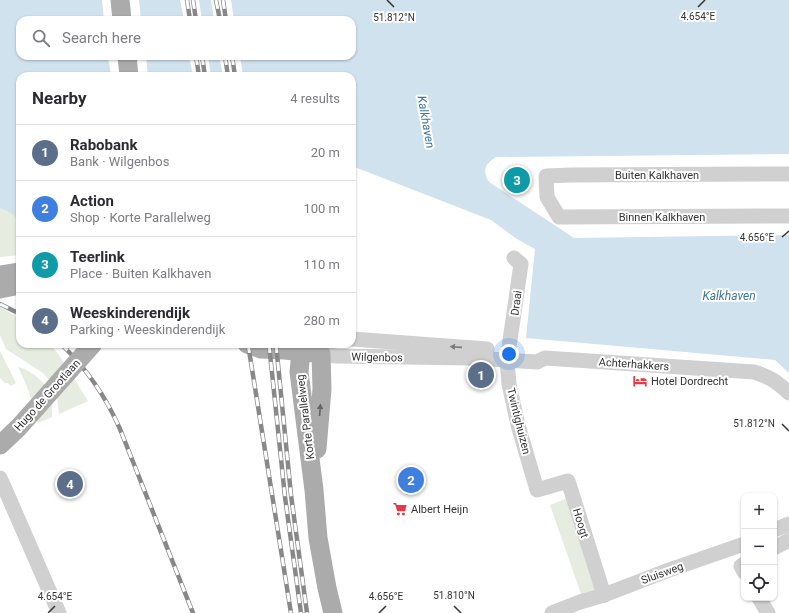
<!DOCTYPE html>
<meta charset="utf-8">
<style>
body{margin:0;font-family:Roboto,sans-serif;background:#f2f2f3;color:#2b2b33}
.controls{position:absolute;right:12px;bottom:12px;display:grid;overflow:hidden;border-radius:8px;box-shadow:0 1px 3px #0004}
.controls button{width:36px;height:36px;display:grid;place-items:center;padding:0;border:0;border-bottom:1px solid #e1e1e2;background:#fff;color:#2b2b33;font:20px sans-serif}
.you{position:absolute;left:509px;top:354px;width:14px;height:14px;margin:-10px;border:3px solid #fff;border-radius:50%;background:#1a73e8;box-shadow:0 0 0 6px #1a73e833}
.badge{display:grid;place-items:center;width:26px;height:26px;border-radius:50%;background:#e63946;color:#fff;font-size:13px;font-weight:700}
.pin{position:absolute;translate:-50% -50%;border:2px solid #fff;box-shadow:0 1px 4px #0006}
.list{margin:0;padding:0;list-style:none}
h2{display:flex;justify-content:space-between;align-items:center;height:52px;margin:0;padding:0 16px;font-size:17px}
h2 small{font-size:13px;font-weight:400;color:#7c7c81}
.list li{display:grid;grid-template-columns:26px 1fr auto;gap:12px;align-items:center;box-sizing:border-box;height:56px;padding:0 16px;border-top:1px solid #e1e1e2}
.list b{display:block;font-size:15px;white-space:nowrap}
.list p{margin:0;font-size:13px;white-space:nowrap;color:#7c7c81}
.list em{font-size:13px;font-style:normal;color:#7c7c81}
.icon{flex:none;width:22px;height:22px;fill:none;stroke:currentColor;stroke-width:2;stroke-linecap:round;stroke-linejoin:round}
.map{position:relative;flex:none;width:789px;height:613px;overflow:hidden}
.search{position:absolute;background:#fff;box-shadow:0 1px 3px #0004;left:16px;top:16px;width:340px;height:44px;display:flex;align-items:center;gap:10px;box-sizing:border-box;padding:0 14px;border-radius:12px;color:#7c7c81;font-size:15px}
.panel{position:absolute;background:#fff;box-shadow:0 1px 3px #0004;left:16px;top:72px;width:340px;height:276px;border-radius:12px}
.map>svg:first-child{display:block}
.green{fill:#e6ecdf}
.water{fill:#cfe2ee;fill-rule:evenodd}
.pier{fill:#fff}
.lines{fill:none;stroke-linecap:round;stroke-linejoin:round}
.minor{stroke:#d0d0d0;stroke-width:15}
.major{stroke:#ababab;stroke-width:19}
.rail-casing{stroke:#888;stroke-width:4.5}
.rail{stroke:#fff;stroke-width:3;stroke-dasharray:9;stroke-linecap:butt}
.major-bridge{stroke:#ababab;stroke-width:19}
.oneway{fill:#7a7a7a}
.oneway2{fill:#636363}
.ticks{fill:none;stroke:#333;stroke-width:1.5}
.labels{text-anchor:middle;stroke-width:4;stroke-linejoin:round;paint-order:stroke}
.street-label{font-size:11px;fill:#333;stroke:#fff}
.poi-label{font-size:11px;fill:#333;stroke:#fff;text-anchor:start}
.water-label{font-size:12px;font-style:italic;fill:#3f7597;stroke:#fff}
.ticks-label{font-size:10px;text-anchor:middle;fill:#333;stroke:#fff;stroke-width:4;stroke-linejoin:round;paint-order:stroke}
</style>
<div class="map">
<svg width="789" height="613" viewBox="0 0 789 613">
<rect width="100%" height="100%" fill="#fff"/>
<g class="green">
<path d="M0,208c3,1 7,2 10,3 14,8 10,31 10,44l-20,2z"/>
<path d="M0,307l18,10 2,2v25h30l9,11 29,46 -29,13 -2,-16 -3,-13 -11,-12 -37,-24 -6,-14z"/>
<path d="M0,351l16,32 -5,3 -3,-3h-3l-5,-5z"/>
<path d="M18,367c13,3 28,15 32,28 2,7 2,15 2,22l-14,6c-5,-21 -10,-36 -20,-56z"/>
<path d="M568,498l31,91 -18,5 -31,-89z"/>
</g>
<path class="water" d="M0,0h789v154l-293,3c-11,7 -14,13 -7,25l85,56 215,-3v138l-14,-13 -249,-22 9,-89 -18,-10 -26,-19 -139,-54v-90h-332v152c-4,-13 -7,-15 -20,-20zM20,20h332v36h-332z"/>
<g class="pier">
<path d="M102,0h37l2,20h-37z"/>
<path d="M180,0h19l3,20h-18z"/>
<path d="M211,0h20l3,20h-20z"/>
<path d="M108,56h38l2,20h-37z"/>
<path d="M189,56h19l3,20h-18z"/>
<path d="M219,56h21l3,20h-20z"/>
</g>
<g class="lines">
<g class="minor">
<path d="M789,174l-218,1 -25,1 1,21 12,20 230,-1"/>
<path d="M514,258l7,6 -14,97 2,23 9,41 19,65 31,-9 36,114"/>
<path d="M352,339l135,10"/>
<path d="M321,354l15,2 136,2 65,4 8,-4 209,14c16,5 22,9 35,21"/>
<path d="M0,478l5,11 54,124"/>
<path d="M774,530l15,-6"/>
<path d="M774,548l15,-8"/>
<path d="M744,564l-3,2 3,6"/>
<path d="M759,598l9,15"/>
<path d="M552,613l28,-11 24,-7 65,-25 75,-26"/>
</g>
<g class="major">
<path d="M120,0l2,20"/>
<path d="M127,56l2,20"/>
<path d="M0,275l20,-3"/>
<path d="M0,289l20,-4"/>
<path d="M247,344l14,5 24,1 29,3"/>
<path d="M305,344l-4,7 -2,21 15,118 4,48 9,50 6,25"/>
<path d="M316,344l5,10 1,35 -5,60"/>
</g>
<defs>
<g id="rail">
<path d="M187,0l3,20"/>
<path d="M193,0l3,20"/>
<path d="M216,0l4,20"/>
<path d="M223,0l3,20"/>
<path d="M196,56l3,20"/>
<path d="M202,56l3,20"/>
<path d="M225,56l3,20"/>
<path d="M232,56l3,20"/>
<path d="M0,304l20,10"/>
<path d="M61,344c25,24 45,53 59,85l73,184"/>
<path d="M248,344l43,269"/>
<path d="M269,344l16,153 16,116"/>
<path d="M276,344l15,151 16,118"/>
</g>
</defs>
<use href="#rail" class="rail-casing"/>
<use href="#rail" class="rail"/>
<path class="major-bridge" d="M0,445l19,-18 74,-83"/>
</g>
<defs><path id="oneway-solid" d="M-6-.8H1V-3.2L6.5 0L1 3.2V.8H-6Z"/></defs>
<use class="oneway" href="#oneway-solid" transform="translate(456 347) rotate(-176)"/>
<use class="oneway2" href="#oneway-solid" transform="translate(320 410) rotate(-86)"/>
<path class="ticks" d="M387,0l7,7M698,7l7,-7M782,237l7,-6M782,424l7,7M454,606l7,7M48,613l7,-7M379,613l7,-7"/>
<defs>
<symbol id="hotel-bare" viewBox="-9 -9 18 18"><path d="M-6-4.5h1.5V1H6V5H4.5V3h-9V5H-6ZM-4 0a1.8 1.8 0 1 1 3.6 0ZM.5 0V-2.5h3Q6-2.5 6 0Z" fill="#e63946" stroke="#fff" stroke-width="2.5" paint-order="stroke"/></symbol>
<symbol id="supermarket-bare" viewBox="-9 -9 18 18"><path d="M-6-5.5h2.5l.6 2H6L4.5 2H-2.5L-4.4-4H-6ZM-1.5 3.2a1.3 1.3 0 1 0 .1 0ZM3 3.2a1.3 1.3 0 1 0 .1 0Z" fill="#e63946" stroke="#fff" stroke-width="2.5" paint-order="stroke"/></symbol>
</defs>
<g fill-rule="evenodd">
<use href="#hotel-bare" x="630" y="371" width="20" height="20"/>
<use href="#supermarket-bare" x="390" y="499" width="20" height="20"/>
</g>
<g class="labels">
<g class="street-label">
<text x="657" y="179">Buiten Kalkhaven</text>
<text x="662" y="221">Binnen Kalkhaven</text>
<text transform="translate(516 303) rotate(-82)" y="4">Draai</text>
<text transform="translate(377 357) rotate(1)" y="4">Wilgenbos</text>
<text transform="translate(634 364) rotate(4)" y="4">Achterhakkers</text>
<text transform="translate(47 395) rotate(-48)" y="4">Hugo de Grootlaan</text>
<text transform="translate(305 417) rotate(-97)" y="4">Korte Parallelweg</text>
<text transform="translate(519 421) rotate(76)" y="4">Twintighuizen</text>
<text transform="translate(581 523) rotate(73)" y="4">Hoogt</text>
<text transform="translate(662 573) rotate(-20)" y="4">Sluisweg</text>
</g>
<g class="poi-label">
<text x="651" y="385">Hotel Dordrecht</text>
<text x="411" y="513">Albert Heijn</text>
</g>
<g class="water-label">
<text transform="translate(426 122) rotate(80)" y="4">Kalkhaven</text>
<text x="729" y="300">Kalkhaven</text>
</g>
</g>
<g class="ticks-label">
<text x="698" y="20">4.654°E</text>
<text x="394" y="21">51.812°N</text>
<text x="757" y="241">4.656°E</text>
<text x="754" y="427">51.812°N</text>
<text x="454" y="599">51.810°N</text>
<text x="55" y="600">4.654°E</text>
<text x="386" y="600">4.656°E</text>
</g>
</svg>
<div class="controls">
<button>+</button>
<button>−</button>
<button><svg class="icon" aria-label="locate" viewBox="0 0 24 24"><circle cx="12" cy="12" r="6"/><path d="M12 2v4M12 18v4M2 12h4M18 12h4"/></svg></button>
</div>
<div class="you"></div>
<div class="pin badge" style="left:481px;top:375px;background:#5c6f8a">1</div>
<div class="pin badge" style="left:411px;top:480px;background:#3f7fe0">2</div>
<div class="pin badge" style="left:517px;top:180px;background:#0f9aa8">3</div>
<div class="pin badge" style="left:70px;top:484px;background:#5c6f8a">4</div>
<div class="search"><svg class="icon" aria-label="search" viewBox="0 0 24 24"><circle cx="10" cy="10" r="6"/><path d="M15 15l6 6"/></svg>Search here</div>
<section class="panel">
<h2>Nearby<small>4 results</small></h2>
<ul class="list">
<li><span class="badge" style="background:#5c6f8a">1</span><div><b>Rabobank</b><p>Bank · Wilgenbos</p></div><em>20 m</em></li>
<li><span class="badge" style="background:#3f7fe0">2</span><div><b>Action</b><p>Shop · Korte Parallelweg</p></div><em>100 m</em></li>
<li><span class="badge" style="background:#0f9aa8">3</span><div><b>Teerlink</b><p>Place · Buiten Kalkhaven</p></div><em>110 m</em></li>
<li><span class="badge" style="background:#5c6f8a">4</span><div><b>Weeskinderendijk</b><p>Parking · Weeskinderendijk</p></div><em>280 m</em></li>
</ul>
</section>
</div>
